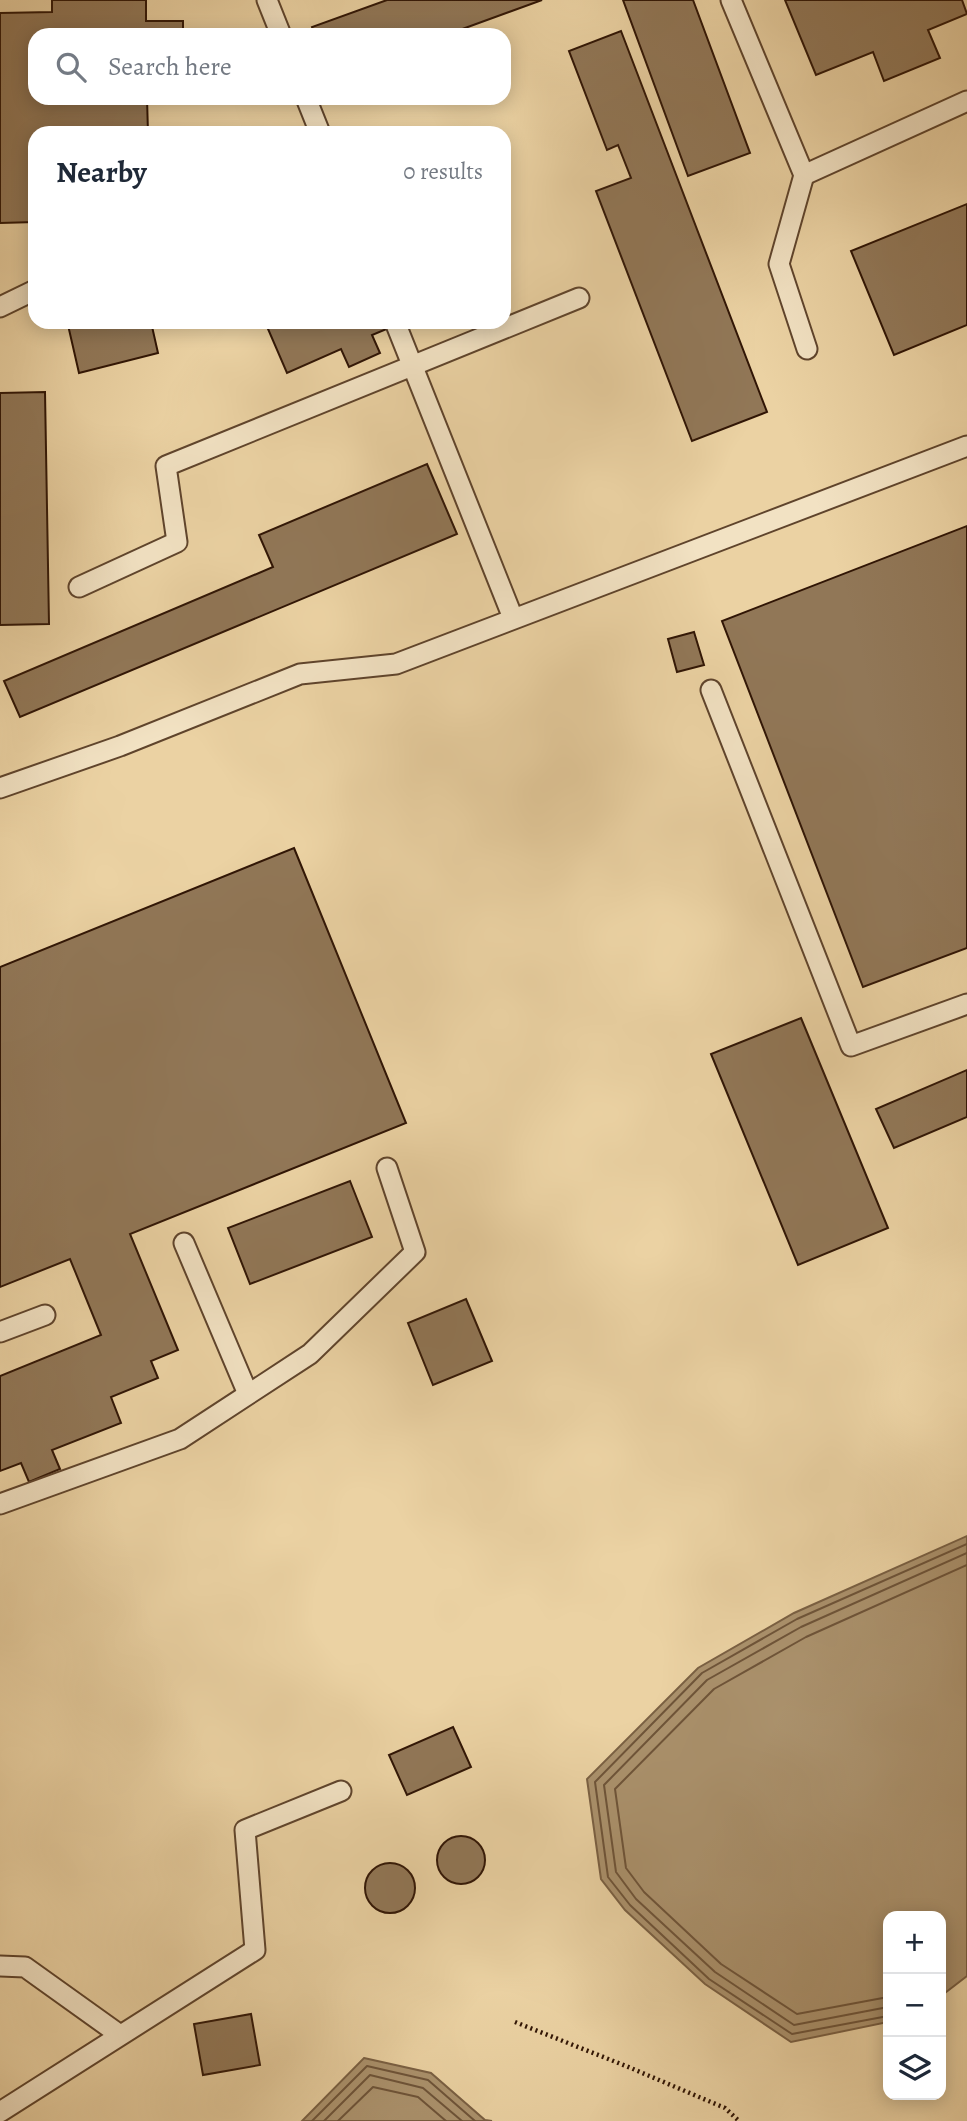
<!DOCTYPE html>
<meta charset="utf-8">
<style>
body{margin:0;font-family:Alegreya,serif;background:#f2f2f3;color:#1f2937}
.controls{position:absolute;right:21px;bottom:21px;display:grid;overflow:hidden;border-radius:14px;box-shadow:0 4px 18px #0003}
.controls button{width:63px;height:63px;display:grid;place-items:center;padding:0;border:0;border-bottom:2px solid #e0e1e3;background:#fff;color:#1f2937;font:35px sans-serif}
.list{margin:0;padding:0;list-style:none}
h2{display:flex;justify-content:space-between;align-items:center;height:91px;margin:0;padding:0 28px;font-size:30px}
h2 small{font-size:23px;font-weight:400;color:#747a83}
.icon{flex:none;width:38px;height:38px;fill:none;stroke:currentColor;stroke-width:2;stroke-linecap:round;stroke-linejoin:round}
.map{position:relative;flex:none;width:967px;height:2121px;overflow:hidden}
.search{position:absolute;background:#fff;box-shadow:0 4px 18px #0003;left:28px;top:28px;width:483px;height:77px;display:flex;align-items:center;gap:18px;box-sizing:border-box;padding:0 24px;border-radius:21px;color:#747a83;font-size:26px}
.panel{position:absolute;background:#fff;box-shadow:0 4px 18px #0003;left:28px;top:126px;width:483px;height:203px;border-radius:21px}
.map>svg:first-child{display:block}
.water{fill:#ab926d;stroke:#7a6043;stroke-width:2}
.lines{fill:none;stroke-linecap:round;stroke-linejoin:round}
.shore{stroke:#6e5439;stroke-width:2}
.building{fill:#917757;stroke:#301505;stroke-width:2}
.lane-casing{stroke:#5f442c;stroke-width:23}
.path{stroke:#301505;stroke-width:4.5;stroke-dasharray:2 3.5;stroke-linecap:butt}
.lane{stroke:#f2e2c3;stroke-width:19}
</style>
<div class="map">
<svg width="967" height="2121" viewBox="0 0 967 2121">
<rect width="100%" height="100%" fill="#ebd2a3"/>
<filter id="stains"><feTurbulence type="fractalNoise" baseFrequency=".00286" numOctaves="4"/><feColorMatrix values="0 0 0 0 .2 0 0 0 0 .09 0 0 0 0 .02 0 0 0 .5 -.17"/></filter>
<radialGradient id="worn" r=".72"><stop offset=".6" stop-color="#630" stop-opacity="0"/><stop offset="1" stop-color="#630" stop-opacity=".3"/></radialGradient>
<g class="water">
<path d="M967,1536v440l-26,20v-80h-53v106l-97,20 -86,-58 -80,-74 -24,-31 -14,-100 111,-111 96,-55z"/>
<path d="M364,2058l67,15 54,47 7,1h-190z"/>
</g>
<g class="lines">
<g class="shore">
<path d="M888,1997l-91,17 -76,-50 -77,-72 -18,-24 -11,-79 99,-100 92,-52 161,-72"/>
<path d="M888,2007l-94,18 -79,-53 -79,-73 -20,-27 -12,-87 103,-105 94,-53 166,-74"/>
<path d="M888,2016l-96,18 -83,-55 -79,-74 -22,-28 -13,-95 107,-109 95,-54 170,-75"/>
<path d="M312,2121l55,-55 61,14 47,41"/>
<path d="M324,2121l46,-46 53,13 39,33"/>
<path d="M338,2121l35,-34 45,10 28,24"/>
</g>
</g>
<g class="building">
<path d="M52,0h94v21h37v14h-148v63h112l1,35h-113v89l-35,1v-210l52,-1z"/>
<path d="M387,0h155l-96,35h-131l-3,-8z"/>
<path d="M623,0h70l57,153 -62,23z"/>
<path d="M785,0h177l5,14 -39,16 12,28 -56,23 -11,-29 -57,23z"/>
<path d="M621,31l146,381 -75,29 -96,-250 35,-13 -13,-33 -11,5 -38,-99z"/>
<path d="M967,204v121l-73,30 -43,-104z"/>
<path d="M79,322h72l7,31 -79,20 -11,-48z"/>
<path d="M265,322h121l3,6 -17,7 8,18 -31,14 -8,-18 -54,24z"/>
<path d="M45,392l4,232 -49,1v-232z"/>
<path d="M427,464l30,70 -437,183 -16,-36 269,-114 -14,-32z"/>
<path d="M967,526v422l-104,39 -141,-366z"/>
<path d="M694,632l10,33 -27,7 -9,-33z"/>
<path d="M294,848l112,275 -276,111 48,116 -27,11 7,17 -47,19 10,26 -69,27 8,19 -31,13 -8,-19 -21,8v-95l101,-41 -31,-76 -70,28v-320z"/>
<path d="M801,1018l87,210 -90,37 -87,-211z"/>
<path d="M967,1070v47l-73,31 -18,-39z"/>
<path d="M350,1181l22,56 -122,47 -22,-56z"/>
<path d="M466,1299l26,62 -59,24 -25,-62z"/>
<path d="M453,1727l18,40 -64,28 -18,-40z"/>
<circle cx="461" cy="1860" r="24"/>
<circle cx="390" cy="1888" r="25"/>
<path d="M251,2014l9,51 -57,10 -9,-51z"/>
</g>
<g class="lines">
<defs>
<g id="lane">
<path d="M267,0l14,35"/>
<path d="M731,0l73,175 -25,89 28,85"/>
<path d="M306,98l14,35"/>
<path d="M804,175l163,-74"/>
<path d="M0,307l35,-17"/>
<path d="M395,322l118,296"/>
<path d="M79,587l98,-45 -11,-76 413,-168"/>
<path d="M711,690l140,356 116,-42"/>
<path d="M0,788l120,-42 180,-72 96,-10 571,-218"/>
<path d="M184,1243l64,151"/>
<path d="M0,1332l45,-17"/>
<path d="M0,1504l180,-65 130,-85 105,-102 -28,-84"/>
<path d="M0,1966l25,1 95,68"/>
<path d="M0,2112l255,-162 -10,-120 96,-39"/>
</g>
</defs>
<use href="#lane" class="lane-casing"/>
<path class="path" d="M515,2022l111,44 99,42 14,13"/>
<use href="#lane" class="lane"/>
</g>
<rect width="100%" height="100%" filter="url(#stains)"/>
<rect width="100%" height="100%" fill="url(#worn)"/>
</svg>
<div class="controls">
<button>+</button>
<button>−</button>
<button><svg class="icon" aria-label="layers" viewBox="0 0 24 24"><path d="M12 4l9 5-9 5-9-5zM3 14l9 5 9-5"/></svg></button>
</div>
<div class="search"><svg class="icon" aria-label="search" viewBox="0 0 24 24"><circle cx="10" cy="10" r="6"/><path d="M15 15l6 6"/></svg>Search here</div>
<section class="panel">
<h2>Nearby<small>0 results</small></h2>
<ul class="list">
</ul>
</section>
</div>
